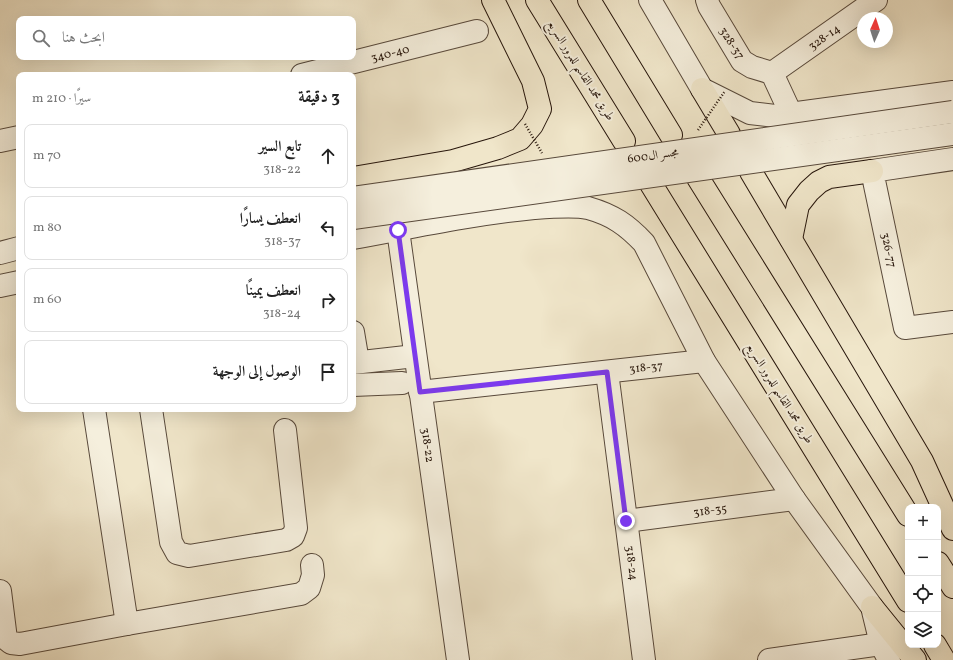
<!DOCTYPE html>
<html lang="ar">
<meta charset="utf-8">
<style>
body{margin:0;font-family:Vollkorn,Amiri,serif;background:#f2f2f2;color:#222;direction:rtl}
.controls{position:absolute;right:12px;bottom:12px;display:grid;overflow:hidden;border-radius:8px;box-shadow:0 4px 16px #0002}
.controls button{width:36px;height:36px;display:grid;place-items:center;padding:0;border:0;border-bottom:1px solid #e0e0e0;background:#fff;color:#222;font:20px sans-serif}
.compass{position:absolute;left:857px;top:12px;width:36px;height:36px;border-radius:50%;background:#fff;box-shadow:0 4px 16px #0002;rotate:3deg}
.stop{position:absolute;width:12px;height:12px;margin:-9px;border:3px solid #7c3aed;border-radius:50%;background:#fff}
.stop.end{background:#7c3aed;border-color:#fff;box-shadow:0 1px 4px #0008}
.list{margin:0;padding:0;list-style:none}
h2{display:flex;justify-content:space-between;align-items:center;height:52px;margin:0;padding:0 16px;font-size:17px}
h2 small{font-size:13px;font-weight:400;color:#767676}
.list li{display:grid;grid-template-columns:26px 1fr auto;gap:12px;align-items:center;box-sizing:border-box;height:64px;margin:0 8px 8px;padding:0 8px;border:1px solid #e0e0e0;border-radius:8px}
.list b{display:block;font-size:15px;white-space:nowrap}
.list p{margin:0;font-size:13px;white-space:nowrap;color:#767676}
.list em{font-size:13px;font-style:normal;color:#767676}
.icon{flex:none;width:22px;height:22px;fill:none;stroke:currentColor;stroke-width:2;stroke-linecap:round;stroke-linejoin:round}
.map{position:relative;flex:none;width:953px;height:660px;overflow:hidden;direction:ltr}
.search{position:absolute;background:#fff;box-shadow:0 4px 16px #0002;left:16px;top:16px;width:340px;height:44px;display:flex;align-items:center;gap:10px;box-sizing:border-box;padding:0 14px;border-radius:8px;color:#767676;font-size:15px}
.panel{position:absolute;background:#fff;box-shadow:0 4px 16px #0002;left:16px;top:72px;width:340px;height:340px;border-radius:8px;direction:rtl}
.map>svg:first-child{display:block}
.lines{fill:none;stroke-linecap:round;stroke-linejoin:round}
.minor-casing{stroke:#58493b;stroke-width:24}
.highway-casing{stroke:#26150b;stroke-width:24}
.minor{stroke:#f5efdd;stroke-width:22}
.highway{stroke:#f0e6ca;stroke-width:22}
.minor-bridge-casing{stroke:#58493b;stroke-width:24;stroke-linecap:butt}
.path-bridge{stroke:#26150b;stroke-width:2.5;stroke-dasharray:1 2;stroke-linecap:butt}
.minor-bridge{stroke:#f5efdd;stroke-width:22}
.route{stroke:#7c3aed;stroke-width:5}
.labels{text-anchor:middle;stroke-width:4;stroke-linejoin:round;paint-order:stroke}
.street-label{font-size:12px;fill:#26150b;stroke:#f5efdd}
</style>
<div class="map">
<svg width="953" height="660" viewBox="0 0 953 660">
<rect width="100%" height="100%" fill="#f0e6ca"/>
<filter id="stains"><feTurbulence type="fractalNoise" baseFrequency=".005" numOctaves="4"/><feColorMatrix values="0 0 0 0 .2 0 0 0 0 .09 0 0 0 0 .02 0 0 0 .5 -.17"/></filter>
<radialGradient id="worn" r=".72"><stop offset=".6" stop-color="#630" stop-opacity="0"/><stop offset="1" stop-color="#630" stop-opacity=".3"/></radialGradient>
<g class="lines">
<defs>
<g id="minor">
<path d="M650,0l52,89 48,24 25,3 178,-24"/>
<path d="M707,0l2,6 33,55 10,6 20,6 19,41"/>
<path d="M772,73l104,-73"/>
<path d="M302,75l175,-44"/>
<path d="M0,141l19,-4"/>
<path d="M953,159l-81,12 33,157 48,-6"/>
<path d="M398,230l60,430"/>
<path d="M353,238c60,-11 120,-24 181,-30 14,-1 41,-3 54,0 25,7 39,17 56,35l60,118 90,138 78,108 9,37 8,16"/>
<path d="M0,253l19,-5"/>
<path d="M0,286l19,-4"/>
<path d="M353,332l5,30"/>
<path d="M353,363l62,-7"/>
<path d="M607,372l37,288"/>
<path d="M353,385l49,-2"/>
<path d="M420,392l284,-31"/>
<path d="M94,409l33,215 174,-30 8,-6 4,-13 -1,-10"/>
<path d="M151,409l20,133 6,11 12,3 97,-16 7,-4 3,-8 -11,-98"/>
<path d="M626,521l168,-22"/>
<path d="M0,591l6,48 5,4 9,1 107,-20"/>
<path d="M769,660l112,-16"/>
</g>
<g id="highway">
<path d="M537,0l87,141"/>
<path d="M589,0l82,135"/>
<path d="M702,89l27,45"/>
<path d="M751,172l171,289 31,68"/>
<path d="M353,178l100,-17 45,-13 22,-9 12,-14 8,-16 -7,-28 -40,-81"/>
<path d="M698,178l210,337"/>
<path d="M651,184l257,417"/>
<path d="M791,239l7,-34 11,-14 10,-9 10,-5 43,-6"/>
<path d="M938,563l15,24"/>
<path d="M872,607l43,53"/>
<path d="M935,645l9,15"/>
</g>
</defs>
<use href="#minor" class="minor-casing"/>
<use href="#highway" class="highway-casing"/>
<use href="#minor" class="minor"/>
<use href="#highway" class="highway"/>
<defs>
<g id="minor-bridge">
<path d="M353,198l600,-86"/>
<path d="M353,218l600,-84"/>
</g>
</defs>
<use href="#minor-bridge" class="minor-bridge-casing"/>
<g class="path-bridge">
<path d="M525,124l17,29"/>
<path d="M698,130l27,-39"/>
</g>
<use href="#minor-bridge" class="minor-bridge"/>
</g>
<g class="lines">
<path class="route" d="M398,230l22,162 187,-20 19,149"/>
</g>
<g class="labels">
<g class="street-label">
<text transform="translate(824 37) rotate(-35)" y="4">328-14</text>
<text transform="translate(732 43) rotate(57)" y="4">328-37</text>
<text transform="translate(390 53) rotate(-14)" y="4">340-40</text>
<text transform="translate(581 70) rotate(58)" y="4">طريق محمد القاسم للمرور السريع</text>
<text transform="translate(653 155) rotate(-8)" y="4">مجسر ال600</text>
<text transform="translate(889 250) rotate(78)" y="4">326-77</text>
<text transform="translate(646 367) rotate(-6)" y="4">318-37</text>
<text transform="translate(780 393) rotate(58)" y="4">طريق محمد القاسم للمرور السريع</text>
<text transform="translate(428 445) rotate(82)" y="4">318-22</text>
<text transform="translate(710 510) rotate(-8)" y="4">318-35</text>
<text transform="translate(632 563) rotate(83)" y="4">318-24</text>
</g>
</g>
<rect width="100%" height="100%" filter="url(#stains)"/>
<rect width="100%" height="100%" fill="url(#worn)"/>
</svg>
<div class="controls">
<button>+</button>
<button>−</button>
<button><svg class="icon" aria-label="locate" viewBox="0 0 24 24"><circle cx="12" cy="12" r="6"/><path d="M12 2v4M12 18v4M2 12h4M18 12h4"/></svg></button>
<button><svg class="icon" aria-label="layers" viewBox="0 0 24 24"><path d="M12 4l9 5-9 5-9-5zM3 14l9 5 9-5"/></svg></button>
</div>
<svg class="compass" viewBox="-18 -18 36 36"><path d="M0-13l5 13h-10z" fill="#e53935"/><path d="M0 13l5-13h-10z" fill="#767676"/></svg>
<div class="stop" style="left:398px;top:230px"></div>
<div class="stop end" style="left:626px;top:521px"></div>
<div class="search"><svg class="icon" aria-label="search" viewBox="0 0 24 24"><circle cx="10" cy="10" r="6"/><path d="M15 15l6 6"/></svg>ابحث هنا</div>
<section class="panel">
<h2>3 دقيقة<small>سيرًا · 210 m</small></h2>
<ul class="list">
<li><svg class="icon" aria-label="ahead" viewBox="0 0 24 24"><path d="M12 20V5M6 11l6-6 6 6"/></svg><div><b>تابع السير</b><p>318-22</p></div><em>70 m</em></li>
<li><svg class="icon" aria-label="left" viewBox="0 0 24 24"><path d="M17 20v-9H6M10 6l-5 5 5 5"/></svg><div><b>انعطف يسارًا</b><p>318-37</p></div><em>80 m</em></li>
<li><svg class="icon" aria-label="right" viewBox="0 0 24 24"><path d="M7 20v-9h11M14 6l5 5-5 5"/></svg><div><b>انعطف يمينًا</b><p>318-24</p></div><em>60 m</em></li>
<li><svg class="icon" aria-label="arrive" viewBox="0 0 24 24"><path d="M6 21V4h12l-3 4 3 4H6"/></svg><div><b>الوصول إلى الوجهة</b></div></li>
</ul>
</section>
</div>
